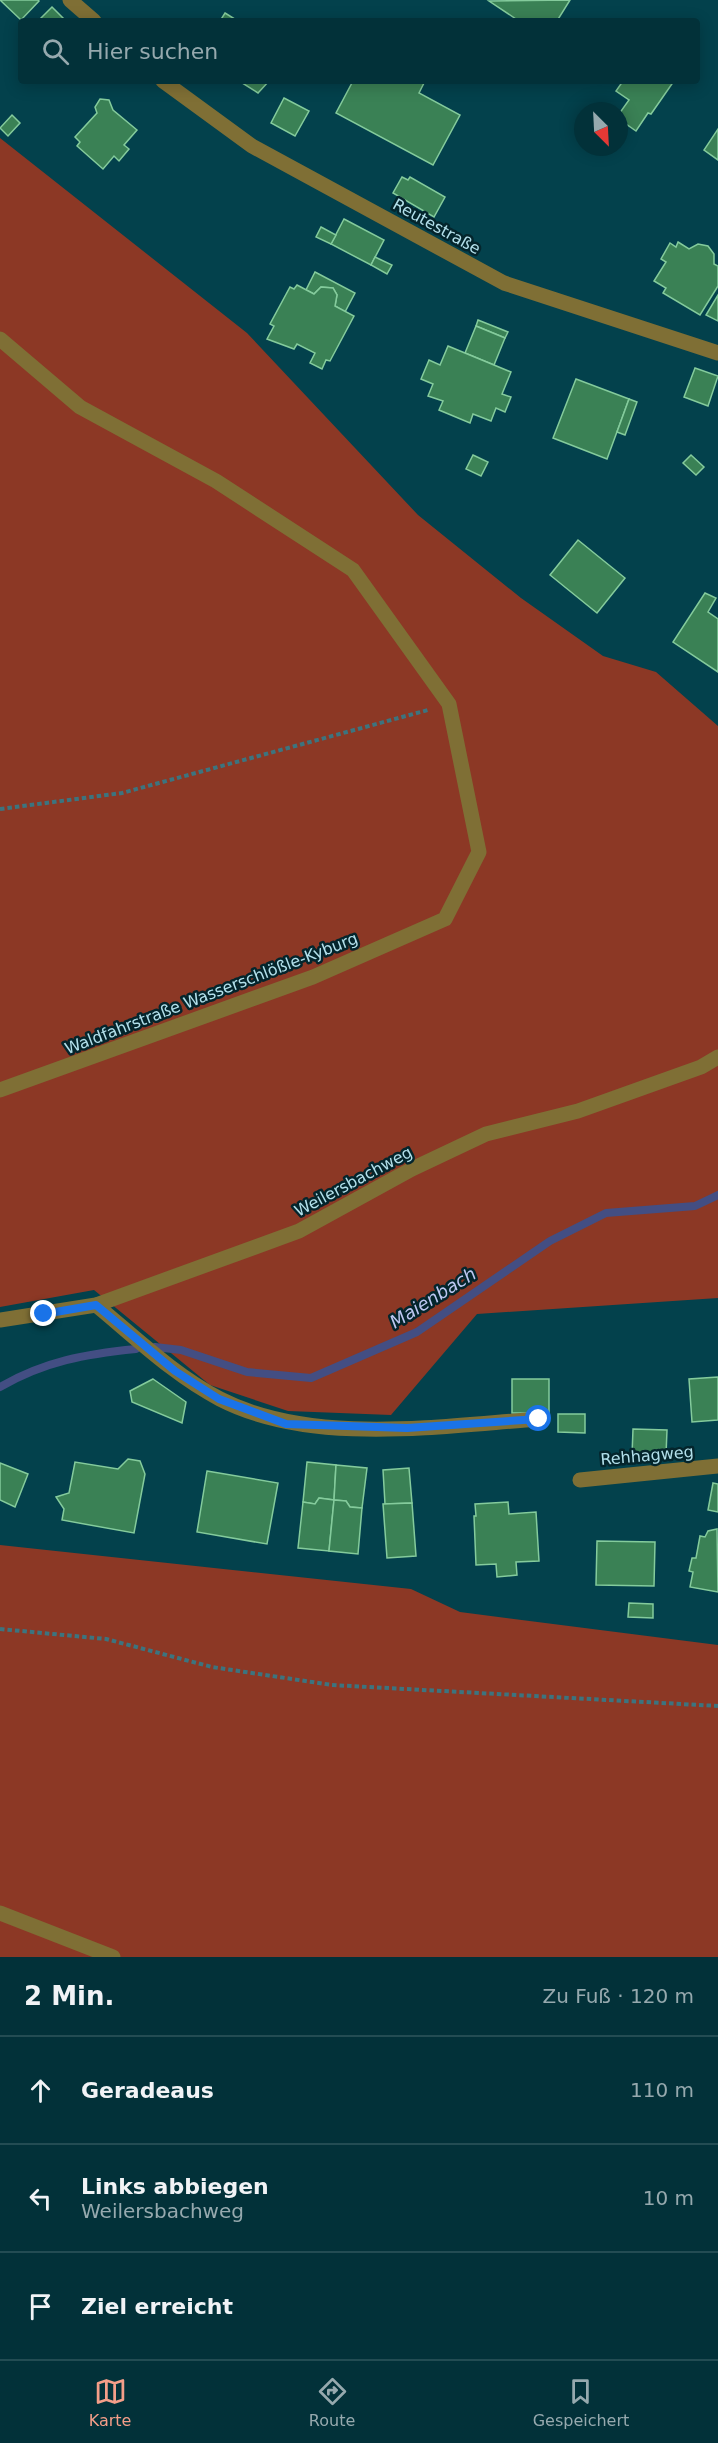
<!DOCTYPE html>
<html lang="de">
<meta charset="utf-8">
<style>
body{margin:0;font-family:"DejaVu Sans",sans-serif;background:#0c3941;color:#f1f3f6}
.compass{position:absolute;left:574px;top:102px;width:54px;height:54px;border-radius:50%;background:#023139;box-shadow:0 3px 15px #0003;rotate:156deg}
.stop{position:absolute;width:18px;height:18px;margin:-14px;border:4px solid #1a73e8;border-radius:50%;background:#fff}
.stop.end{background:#1a73e8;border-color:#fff;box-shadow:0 2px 6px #0008}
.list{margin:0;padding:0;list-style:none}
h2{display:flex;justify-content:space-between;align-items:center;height:78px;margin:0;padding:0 24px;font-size:26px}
h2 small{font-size:20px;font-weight:400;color:#96a9ae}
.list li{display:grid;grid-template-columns:39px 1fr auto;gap:18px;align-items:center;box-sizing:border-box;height:108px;padding:0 24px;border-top:2px solid #234c53}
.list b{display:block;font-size:22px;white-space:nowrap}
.list p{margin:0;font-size:20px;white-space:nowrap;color:#96a9ae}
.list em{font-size:20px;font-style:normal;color:#96a9ae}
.icon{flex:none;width:33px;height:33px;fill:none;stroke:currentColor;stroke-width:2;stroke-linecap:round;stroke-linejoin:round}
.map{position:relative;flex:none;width:718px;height:1957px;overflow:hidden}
.search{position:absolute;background:#023139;box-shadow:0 3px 15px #0003;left:18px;right:18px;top:18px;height:66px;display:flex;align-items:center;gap:15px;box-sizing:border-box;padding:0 21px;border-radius:6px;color:#96a9ae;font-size:22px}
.sheet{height:402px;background:#023139}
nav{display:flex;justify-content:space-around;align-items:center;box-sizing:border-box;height:84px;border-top:2px solid #234c53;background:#023139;font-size:16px;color:#96a9ae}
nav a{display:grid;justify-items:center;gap:3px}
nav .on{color:#f49e89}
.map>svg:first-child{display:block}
.green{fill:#8c3825}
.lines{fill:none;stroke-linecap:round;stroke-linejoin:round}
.stream{stroke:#434e83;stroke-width:8}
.building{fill:#3a8155;stroke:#84cb9c;stroke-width:1.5}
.path{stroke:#3c747f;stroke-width:4;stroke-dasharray:4.5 3;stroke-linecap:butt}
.minor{stroke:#7f6f35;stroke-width:15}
.route{stroke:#1a73e8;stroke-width:8}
.labels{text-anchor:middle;stroke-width:5;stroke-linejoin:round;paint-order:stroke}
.street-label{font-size:16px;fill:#b3e0eb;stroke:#04252c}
.water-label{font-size:18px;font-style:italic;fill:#bdc7f1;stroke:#04252c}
</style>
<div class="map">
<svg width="718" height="1957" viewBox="0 0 718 1957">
<rect width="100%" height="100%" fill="#03414c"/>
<g class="green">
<path d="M0,138l247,195 171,182 103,83 82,58 53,16 62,54v572l-241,16 -86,101 -103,-4 -78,-26 -116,-95 -94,17z"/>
<path d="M0,1545l411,44 49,23 258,33v312h-718z"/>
</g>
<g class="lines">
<g class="stream">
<path d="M155,1347l26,3 66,22 64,6 106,-46 133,-91 56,-28 89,-7 23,-11"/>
<path d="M0,1387c45,-26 86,-33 136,-38"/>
</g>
</g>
<g class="building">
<path d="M0,0h38l1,1 -18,19z"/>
<path d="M570,0l-13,21h-38l-30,-20z"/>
<path d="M52,7l14,14h-28z"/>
<path d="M225,13l13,8h-18z"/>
<path d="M239,81h30l-11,12z"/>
<path d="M353,81h72l-6,12 41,22 -27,50 -97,-52z"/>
<path d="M623,81h51l-23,33 -3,-1 -12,18 -17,-12v-5l10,-14 -13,-9z"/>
<path d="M284,98l25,13 -14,25 -24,-13z"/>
<path d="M100,99l9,1 4,10 24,20 -13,15 5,4 -10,12 -5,-5 -11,13 -26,-23 3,-4 -5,-5 22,-24 -2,-6z"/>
<path d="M12,115l8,8 -12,13 -8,-8z"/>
<path d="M718,129v31l-14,-10z"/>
<path d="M402,177l6,3 2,-3 35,20 -11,20 -41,-24z"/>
<path d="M344,219l40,21 -13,25 -40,-21z"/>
<path d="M321,227l15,8 -5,9 -15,-7z"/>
<path d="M678,242l11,7 9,-5 10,2 6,8v10l4,2v20l-18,29 -37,-22 3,-5 -12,-7 12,-19 -5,-3 9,-16 6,4z"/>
<path d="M375,257l17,8 -5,9 -16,-9z"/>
<path d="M315,272l40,21 -10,19 -10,-6 2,-11 -4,-7 -12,-1 -7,7 -8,-4z"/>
<path d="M297,285l17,9 7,-7 12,1 4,7 -2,11 19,10 -24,45 -4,-1 -4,9 -12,-6 5,-10 -18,-9 -3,5 -27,-10 7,-13 -4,-2 20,-37 4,2z"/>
<path d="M718,295v26l-12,-6z"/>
<path d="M478,320l30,12 -3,6 -29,-12z"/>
<path d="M476,326l29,12 -11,27 -29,-12z"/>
<path d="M448,346l63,26 -9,22 9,3 -6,15 -9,-4 -5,13 -18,-7 -3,9 -31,-13 4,-9 -15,-5 5,-12 -12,-5 8,-19 11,5z"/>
<path d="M695,368l23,8 -10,30 -24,-9z"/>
<path d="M576,379l53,20 -22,60 -54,-21z"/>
<path d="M629,399l8,3 -12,33 -8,-3z"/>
<path d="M473,455l15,7 -7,14 -15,-7z"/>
<path d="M691,455l13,12 -8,8 -13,-12z"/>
<path d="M578,540l47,38 -28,35 -47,-38z"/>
<path d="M705,593l11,5 -8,14 10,7v53l-45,-30z"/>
<path d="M718,1377v43l-26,2 -3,-43z"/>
<path d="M153,1379l33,23 -4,21 -50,-21 -2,-11z"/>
<rect x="512" y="1379" width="37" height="34"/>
<path d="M558,1414h27v19l-27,-1z"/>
<path d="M633,1429l34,1 -1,25h-34z"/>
<path d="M128,1459l12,2 5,13 -11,59 -72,-13 2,-11 -8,-12 13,-4 6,-31 43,7z"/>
<path d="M307,1462l29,3 -2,35 -15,-2 -4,6 -12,-2z"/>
<path d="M0,1463l28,11 -13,33 -15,-7z"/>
<path d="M336,1465l31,3 -5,40 -12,-1 -4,-6 -12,-1z"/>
<path d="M409,1468l3,35 -27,1 -2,-34z"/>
<path d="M207,1471l71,12 -11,61 -70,-12z"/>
<path d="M713,1483l5,1v28l-10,-2z"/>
<path d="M319,1498l15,2 -5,51 -31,-3 5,-46 12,2z"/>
<path d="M334,1500l12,1 4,6 12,1 -4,46 -29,-3z"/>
<path d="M508,1502l1,12 27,-2 3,49 -23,1 1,13 -20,2 -1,-13 -20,1 -2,-49h2l-1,-12z"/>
<path d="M412,1503l4,53 -29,2 -4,-54z"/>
<path d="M717,1529l1,63 -28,-5 3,-15 -4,-1 3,-13h4l4,-22 5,1 3,-6z"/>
<path d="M597,1541l58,1 -1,44 -58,-1z"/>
<path d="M629,1603l24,1v14l-25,-1z"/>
</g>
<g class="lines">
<g class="path">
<path d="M0,809l122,-16 306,-83"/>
<path d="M0,1629l106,10 106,28 120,18 386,21"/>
</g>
<g class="minor">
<path d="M70,0l24,21"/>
<path d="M163,81l89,65 252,137 214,70"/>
<path d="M0,339l80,68 136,74 137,89 96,134 30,148 -34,67 -132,58 -313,113"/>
<path d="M96,1305c40,33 78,70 124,94 91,47 220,27 319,20"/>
<path d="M0,1320l96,-15 203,-74 113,-62 74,-35 92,-23 123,-44 17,-10"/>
<path d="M580,1480l138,-14"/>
<path d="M0,1913l113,44"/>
</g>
</g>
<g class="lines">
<path class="route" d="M44,1314l52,-9 79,66 44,28 67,25 121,4 132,-9"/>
</g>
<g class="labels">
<g class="street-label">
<text transform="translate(437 226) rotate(29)" y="6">Reutestraße</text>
<text transform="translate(211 993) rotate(-21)" y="6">Waldfahrstraße Wasserschlößle-Kyburg</text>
<text transform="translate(353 1181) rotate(-28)" y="6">Weilersbachweg</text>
<text transform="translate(647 1455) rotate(-5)" y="6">Rehhagweg</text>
</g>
<g class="water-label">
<text transform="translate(433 1298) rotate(-32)" y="6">Maienbach</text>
</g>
</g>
</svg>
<svg class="compass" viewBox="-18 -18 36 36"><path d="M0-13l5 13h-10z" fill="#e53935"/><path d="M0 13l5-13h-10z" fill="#96a9ae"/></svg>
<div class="stop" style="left:539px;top:1419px"></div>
<div class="stop end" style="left:44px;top:1314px"></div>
<div class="search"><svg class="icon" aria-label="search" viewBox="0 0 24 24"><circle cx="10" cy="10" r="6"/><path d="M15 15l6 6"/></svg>Hier suchen</div>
</div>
<section class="sheet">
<h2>2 Min.<small>Zu Fuß · 120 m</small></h2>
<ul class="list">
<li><svg class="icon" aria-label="ahead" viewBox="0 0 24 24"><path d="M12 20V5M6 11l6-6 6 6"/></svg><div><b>Geradeaus</b></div><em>110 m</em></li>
<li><svg class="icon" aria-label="left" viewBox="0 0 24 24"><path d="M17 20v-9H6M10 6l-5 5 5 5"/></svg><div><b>Links abbiegen</b><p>Weilersbachweg</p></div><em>10 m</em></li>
<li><svg class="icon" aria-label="arrive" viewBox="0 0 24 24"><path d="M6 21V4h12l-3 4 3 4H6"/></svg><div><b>Ziel erreicht</b></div></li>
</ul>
</section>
<nav>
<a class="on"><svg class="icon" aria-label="map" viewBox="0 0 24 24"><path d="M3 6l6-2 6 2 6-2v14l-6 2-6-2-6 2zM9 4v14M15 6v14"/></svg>Karte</a>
<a><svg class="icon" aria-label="directions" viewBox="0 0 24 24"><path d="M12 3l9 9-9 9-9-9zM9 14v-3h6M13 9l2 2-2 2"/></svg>Route</a>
<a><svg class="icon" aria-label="saved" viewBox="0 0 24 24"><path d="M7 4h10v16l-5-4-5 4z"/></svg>Gespeichert</a>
</nav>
